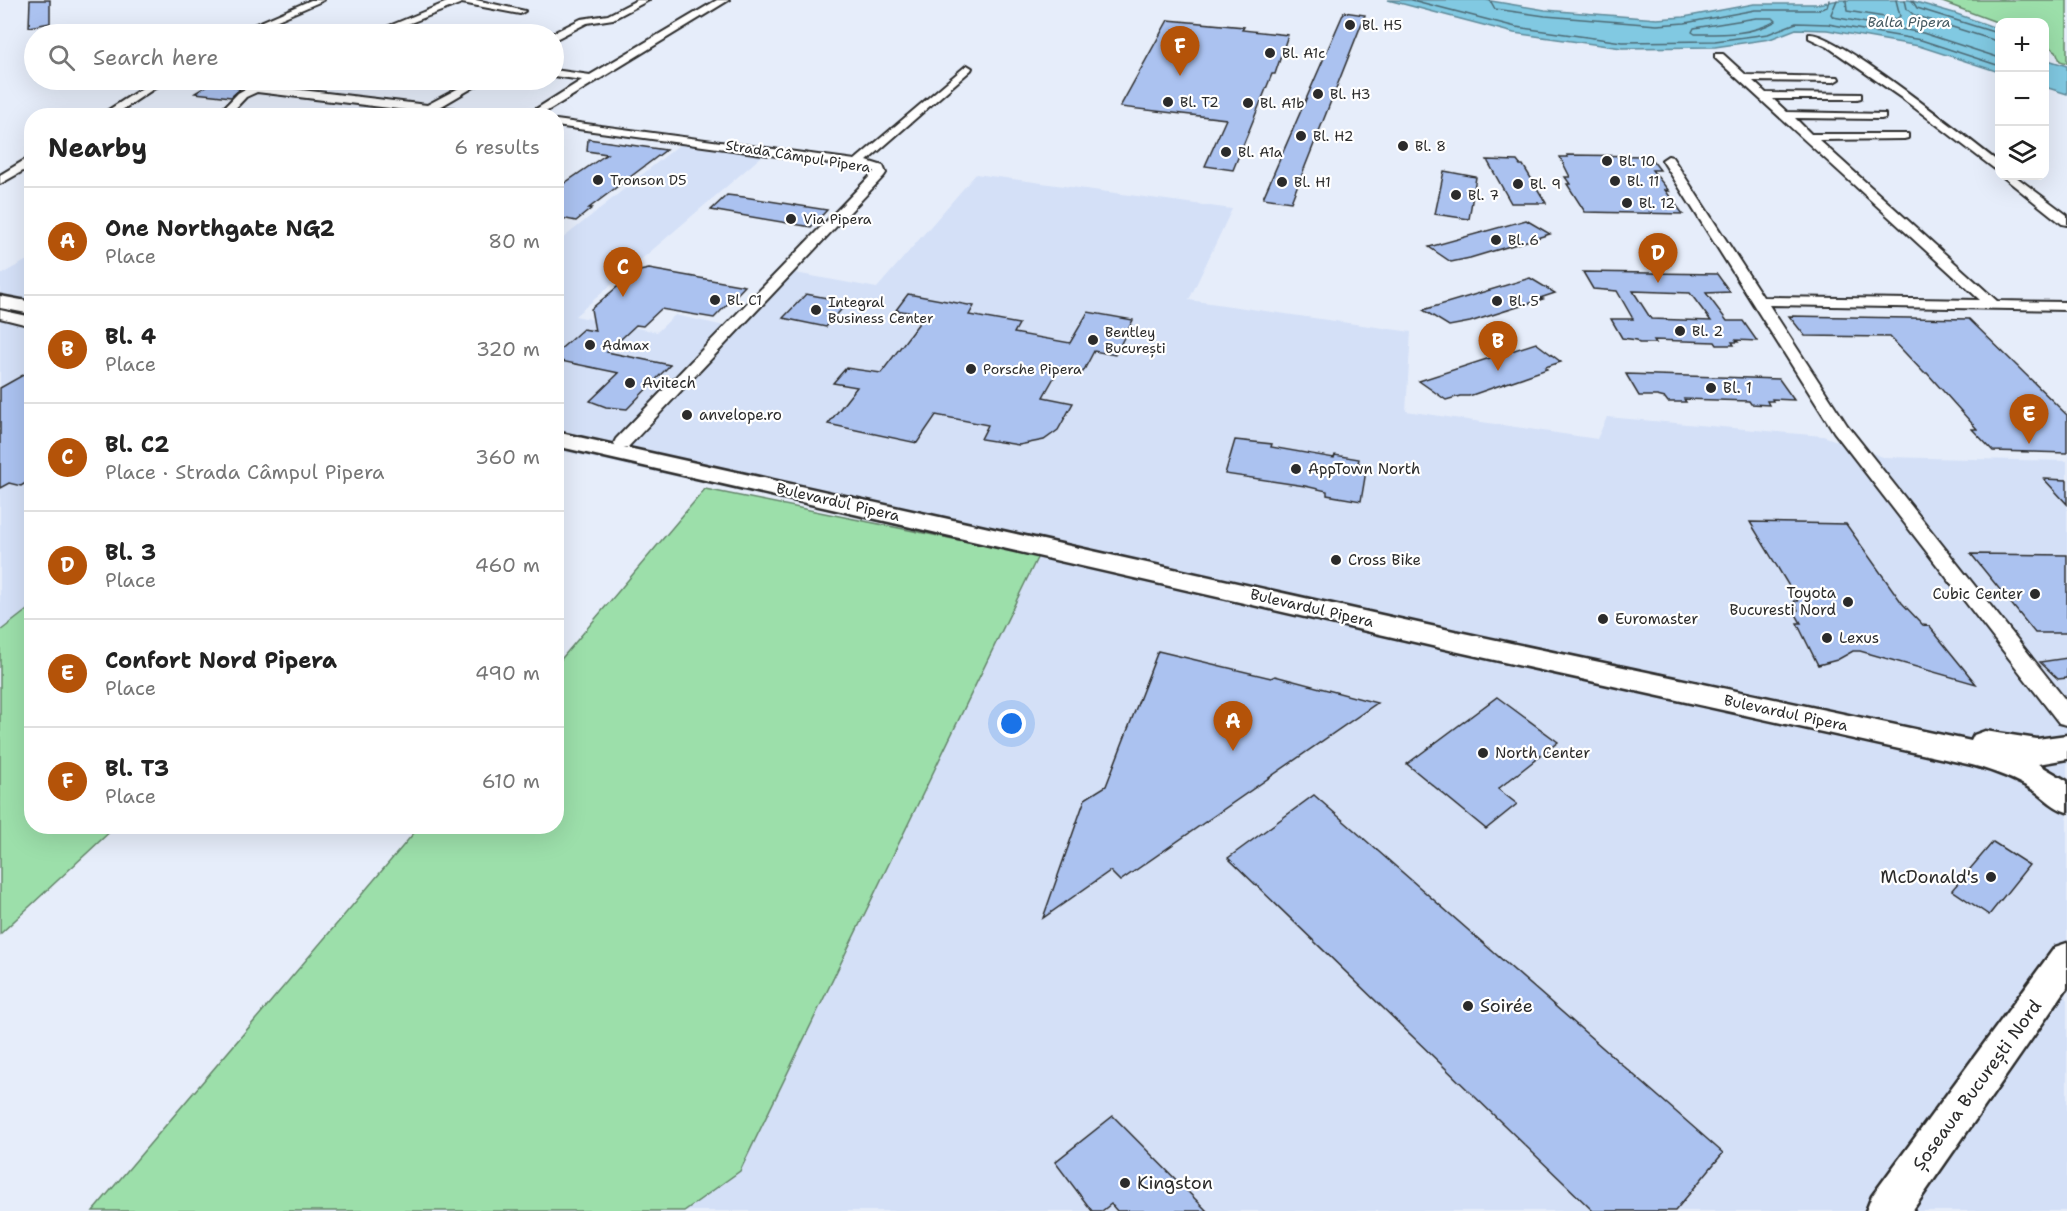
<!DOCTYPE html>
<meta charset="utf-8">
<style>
body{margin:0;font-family:"Shantell Sans",sans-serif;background:#f2f2f2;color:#222}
.controls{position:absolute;right:18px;top:18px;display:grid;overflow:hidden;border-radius:12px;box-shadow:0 6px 24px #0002}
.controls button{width:54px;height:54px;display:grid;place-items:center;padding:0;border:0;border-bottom:2px solid #e0e0e0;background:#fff;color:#222;font:30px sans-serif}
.you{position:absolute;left:1012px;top:724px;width:21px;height:21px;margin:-15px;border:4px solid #fff;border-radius:50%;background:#1a73e8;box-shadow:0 0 0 9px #1a73e833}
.badge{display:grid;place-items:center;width:39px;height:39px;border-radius:50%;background:#b45309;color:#fff;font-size:20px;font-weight:700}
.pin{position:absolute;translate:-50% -50px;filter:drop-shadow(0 2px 3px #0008)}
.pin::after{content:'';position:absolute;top:32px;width:21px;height:18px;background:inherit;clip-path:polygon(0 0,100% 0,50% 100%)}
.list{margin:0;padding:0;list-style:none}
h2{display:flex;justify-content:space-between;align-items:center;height:78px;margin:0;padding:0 24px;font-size:26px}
h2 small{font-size:20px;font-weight:400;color:#767676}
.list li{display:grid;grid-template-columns:39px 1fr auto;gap:18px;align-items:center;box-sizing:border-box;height:108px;padding:0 24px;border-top:2px solid #e0e0e0}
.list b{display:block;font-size:22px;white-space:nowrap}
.list p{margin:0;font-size:20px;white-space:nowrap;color:#767676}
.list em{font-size:20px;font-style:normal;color:#767676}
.icon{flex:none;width:33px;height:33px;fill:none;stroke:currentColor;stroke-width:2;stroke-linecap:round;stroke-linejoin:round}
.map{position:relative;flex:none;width:2067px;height:1211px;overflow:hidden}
.search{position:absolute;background:#fff;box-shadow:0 6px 24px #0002;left:24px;top:24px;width:540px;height:66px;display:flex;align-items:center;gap:15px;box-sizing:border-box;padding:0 21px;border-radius:33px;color:#767676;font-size:22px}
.panel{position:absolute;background:#fff;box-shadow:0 6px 24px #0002;left:24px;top:108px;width:540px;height:726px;border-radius:24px}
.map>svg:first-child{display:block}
.built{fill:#d4e0f7}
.green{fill:#9cdfaa;stroke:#64856a;stroke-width:1.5}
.water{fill:#81c9e2;stroke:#5f8a99;stroke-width:1.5}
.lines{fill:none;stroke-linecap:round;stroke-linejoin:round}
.shore{stroke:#4d6a74;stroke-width:1.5}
.building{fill:#abc2f0;stroke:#2b2b2b;stroke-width:1.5;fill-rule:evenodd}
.street-casing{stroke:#2b2b2b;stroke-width:4}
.secondary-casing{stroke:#2b2b2b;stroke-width:5}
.street{fill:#fff;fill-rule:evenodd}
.secondary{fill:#fff;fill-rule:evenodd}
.poi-dot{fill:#2b2b2b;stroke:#fff;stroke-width:2}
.labels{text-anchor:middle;stroke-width:4.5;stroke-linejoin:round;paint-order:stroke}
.far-water-label{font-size:14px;font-style:italic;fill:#455a62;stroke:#fff}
.far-poi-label{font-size:14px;fill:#2b2b2b;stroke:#fff;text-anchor:start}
.far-street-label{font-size:14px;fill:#2b2b2b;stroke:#fff}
.poi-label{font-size:15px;fill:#2b2b2b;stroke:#fff;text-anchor:start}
.street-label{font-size:15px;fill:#2b2b2b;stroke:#fff}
.near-poi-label{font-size:18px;fill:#2b2b2b;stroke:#fff;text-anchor:start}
.near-street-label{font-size:18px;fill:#2b2b2b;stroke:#fff}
</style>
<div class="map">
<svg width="2067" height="1211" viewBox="0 0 2067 1211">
<rect width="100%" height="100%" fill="#e6edfa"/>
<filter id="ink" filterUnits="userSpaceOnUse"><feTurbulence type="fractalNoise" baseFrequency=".0167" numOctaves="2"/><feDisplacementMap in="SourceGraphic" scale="12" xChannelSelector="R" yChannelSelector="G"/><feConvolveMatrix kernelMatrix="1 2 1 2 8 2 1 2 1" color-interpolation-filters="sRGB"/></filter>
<g filter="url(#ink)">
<g class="built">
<path d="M684,141l84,10 -193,165 82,16 18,-17 50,11 54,-56 98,18 99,-114 256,35 -43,91 222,32 -5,79 191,28 10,-22 216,19 60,21 184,4v750h-1383l56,-40 298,-614 -481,-107v-207z"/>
<path d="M31,258v349l-31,24v-356z"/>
</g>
<g class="green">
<path d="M1937,0h130v63l-7,-2 -4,-10 -11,-7 -1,-22 -45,1z"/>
<path d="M705,489l333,67 -298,615 -56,40h-591l326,-384 137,-1 1,-162z"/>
<path d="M31,607l1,219 83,1 -115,107v-303z"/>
</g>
<g class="water">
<path d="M1388,0h97l60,10 112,9 27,-2 70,-13h63l23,-4h69l45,13 45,16v43l-80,-26 -92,-16 -31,-1 -26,10 -55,8 -93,1 -108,-15z"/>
<path d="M2045,59l22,7v28l-22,-7z"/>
</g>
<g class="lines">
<g class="shore">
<path d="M1412,0l104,27 106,15 93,-1 53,-7 28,-11 32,1 93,16 79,26"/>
<path d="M1490,0l5,9 50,7 112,9 28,-2 70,-13h63l9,-3 2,-7"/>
<path d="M1837,0l-6,14 2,3 90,16 77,25"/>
<path d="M1846,0l1,11 50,8 3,-3 -4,-16"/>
<path d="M1905,0l2,9 7,6 86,27"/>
<path d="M1912,0l5,8 83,26"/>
<path d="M1756,18h17l3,3c-24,14 -54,13 -81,13l-3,-2 2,-4z"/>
</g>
</g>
<g class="building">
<path d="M30,0h20v23l-21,4z"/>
<path d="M1344,12l21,3 -74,187 -28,-4z"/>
<path d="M1168,20l76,7 -2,3 46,5 -13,39h-3l-39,96 -28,-4 21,-47 -106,-12z"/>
<path d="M216,80l24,9 -9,8 -36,-4z"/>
<path d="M588,139l78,11 -77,58h3l-16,13 -20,-4v-28l51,-35 -20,-3z"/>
<path d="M1567,155l82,1 11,14h-8l17,21 -4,-1 18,24 -98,-2 -18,-28h3l-5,-7h5l-10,-20h8z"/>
<path d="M1487,160l30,1 3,4h3l23,38h-35z"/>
<path d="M1444,171l32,6 -7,42 -34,-5z"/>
<path d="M727,195l17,2 83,13 -16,17 -100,-17z"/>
<path d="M1526,220l24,14 -80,24 -19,4 -22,-15z"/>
<path d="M649,269l96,17 -31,32 -53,-9 -18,17 -7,-1 -29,27 63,13 -43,44 -21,-2 -16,-6 29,-28 -63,-13v-7l27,-24 12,2 -4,-22 44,-37z"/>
<path d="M1583,272l134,2 13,18 -24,1 21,28h16l14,20 -21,-1 2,2h-6l2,3h-17l-2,-3 -61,-2 2,3h-17l-2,-3 -15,-2 -11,-19h22l-16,-28 -24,-2zM1633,291l57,2 21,28 -60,-2z"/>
<path d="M1530,278l25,15 -15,5 3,1 -73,23 -21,4 -26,-16z"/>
<path d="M806,294l42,8 -22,25 -43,-9z"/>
<path d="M908,294l66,12 -5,9 50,9 -5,9 56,10 18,-31 45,8 -18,35 -21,-4 -11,21 -23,-5 -17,30 30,6 -15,27 -14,10 -25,5 -38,-6 7,-14 -52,-10 -19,28 -89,-19 29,-37 -24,-4 13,-15 35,5 44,-58 -29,-5z"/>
<path d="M1789,316l180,3 98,96v38l-74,-2 -21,-22h5l-50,-56h-3l-34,-36 -85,-1z"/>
<path d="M1536,343l25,19 -16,5 2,2 -78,27h-9l-14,4 -27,-19z"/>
<path d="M32,370v109l-11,7 -12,-3 -9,5v-100z"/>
<path d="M1626,374l153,5 15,21 -22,-1 1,2h-6l2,4 -18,-1 -2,-3 -65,-2 2,3h-18l-3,-4 -8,-2h-18z"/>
<path d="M1235,440l37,4 -1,3 63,11 1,-3 24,4 -1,4 9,2 -6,36 -34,-6v-4l-22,-5 -80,-12z"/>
<path d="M2044,479l23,1v24z"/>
<path d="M1750,522l96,2 56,79 21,22 6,1 47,58 -116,-33h-7l-16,9 -19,5 -21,-42h4l-7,-12 4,-1 -4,-9h4z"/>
<path d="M1971,554l96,1v78h-32z"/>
<path d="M1158,651l113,27 4,-2 102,27 -257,178 -10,-10 -67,47 42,-119 21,-13z"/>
<path d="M2067,658v20l-9,1 -18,-17z"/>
<path d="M1497,697l61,45 -60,47 19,15 -31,25 -79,-65z"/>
<path d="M1314,795l409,358 -48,58h-82l-365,-353z"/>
<path d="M1993,842l36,23 -40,50 -37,-25z"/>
<path d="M1113,1116l94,95h-90l-6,-7 -9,7h-10l-37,-49z"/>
</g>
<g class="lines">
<defs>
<g id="street">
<path d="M311,0h13l-79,34h-12z"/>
<path d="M452,0h24l49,11 -5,3 -58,-11 -62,24 27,4 5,3 -42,-3 -8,3h-12z"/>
<path d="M637,0h12l-36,19 -26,4 -33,17v-6h-3l30,-15 27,-4z"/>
<path d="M717,0h12l-190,116h-14l57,-36 -28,-4v-6l36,5z"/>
<path d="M1809,34c25,-4 163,108 191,129v10l-97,-74 -75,-52 -19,-9z"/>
<path d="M1715,54h8l23,21 92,2 1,2 -5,3 -81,-1 13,12 95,1v4l-4,1h-84l14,13 98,2v4l-4,1 -86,-1 16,16h97v4l-4,1 -85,1 178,161 70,1v8l-298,-5 78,120 220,277v23l-8,-2 -225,-291 -172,-272 6,-4 4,1 91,140 217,3 -265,-242z"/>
<path d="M967,65l5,3 -1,2 -104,91 16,5 3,7 -2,3 -256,271h-12l-2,-4 2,-4 258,-267 -2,-3 -316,-43v-6l299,40z"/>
<path d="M155,80h12l-54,36h-14z"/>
<path d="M235,80h12l9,4 8,-3 5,3 -1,2 159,19 47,-25h12l-46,27 48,6 5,3h-37l-199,-24 -11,5 -18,19h-12l22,-23 9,-5z"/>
<path d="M28,158h4v8l-32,18v-9z"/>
<path d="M2002,176h13l52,39v10l-5,-1z"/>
<path d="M0,310l32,7v9l-32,-8z"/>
</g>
<g id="secondary">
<path d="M0,296l32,6v12l-32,-6z"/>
<path d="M556,432l898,199 517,110 3,-6 11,-4 52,8 30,-4v24l-29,5 29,17v31c-13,-4 -21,-13 -32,-21 -20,-12 -41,-20 -63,-26l-518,-114 -898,-205z"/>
<path d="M2067,943v45l-155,223h-46l6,-15 183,-249z"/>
</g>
</defs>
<use href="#street" class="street-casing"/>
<use href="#secondary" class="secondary-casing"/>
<use href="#street" class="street"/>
<use href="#secondary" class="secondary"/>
</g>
</g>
<g class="poi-dot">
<circle cx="1350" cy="25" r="6"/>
<circle cx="1270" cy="53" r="6"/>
<circle cx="1318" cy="94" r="6"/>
<circle cx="1168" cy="102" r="6"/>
<circle cx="1248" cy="103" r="6"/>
<circle cx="1301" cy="136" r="6"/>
<circle cx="1403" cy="146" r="6"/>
<circle cx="1226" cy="152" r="6"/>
<circle cx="1607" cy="161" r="6"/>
<circle cx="598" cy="180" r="6"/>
<circle cx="1615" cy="181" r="6"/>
<circle cx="1282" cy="182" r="6"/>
<circle cx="1518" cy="184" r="6"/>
<circle cx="1456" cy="195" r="6"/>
<circle cx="1627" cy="203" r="6"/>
<circle cx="791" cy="219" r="6"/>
<circle cx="1496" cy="240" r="6"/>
<circle cx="715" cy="300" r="6"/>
<circle cx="1497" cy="301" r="6"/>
<circle cx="816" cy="310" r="6"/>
<circle cx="1680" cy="331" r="6"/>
<circle cx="1093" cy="340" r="6"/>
<circle cx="590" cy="345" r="6"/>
<circle cx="971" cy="369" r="6"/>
<circle cx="630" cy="383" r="6"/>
<circle cx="1711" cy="388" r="6"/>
<circle cx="687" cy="415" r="6"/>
<circle cx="1296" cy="469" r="6"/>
<circle cx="1336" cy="560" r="6"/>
<circle cx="2035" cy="594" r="6"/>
<circle cx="1848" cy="602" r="6"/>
<circle cx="1603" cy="619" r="6"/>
<circle cx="1827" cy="638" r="6"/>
<circle cx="1483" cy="753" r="6"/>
<circle cx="1991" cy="877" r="6"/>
<circle cx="1468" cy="1006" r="6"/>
<circle cx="1125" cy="1183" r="6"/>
</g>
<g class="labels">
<g class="far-water-label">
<text x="1909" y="27">Balta Pipera</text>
</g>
<g class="far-poi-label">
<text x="1362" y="30">Bl. H5</text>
<text x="1282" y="58">Bl. A1c</text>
<text x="1330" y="99">Bl. H3</text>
<text x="1180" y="107">Bl. T2</text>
<text x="1260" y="108">Bl. A1b</text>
<text x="1313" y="141">Bl. H2</text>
<text x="1415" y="151">Bl. 8</text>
<text x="1238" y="157">Bl. A1a</text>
<text x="1619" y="166">Bl. 10</text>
<text x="610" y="185">Tronson D5</text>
<text x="1627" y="186">Bl. 11</text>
<text x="1294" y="187">Bl. H1</text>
<text x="1530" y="189">Bl. 9</text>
<text x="1468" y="200">Bl. 7</text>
<text x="1639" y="208">Bl. 12</text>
<text x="803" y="224">Via Pipera</text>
<text x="1508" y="245">Bl. 6</text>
<text x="727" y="305">Bl. C1</text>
<text x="1509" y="306">Bl. 5</text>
<text x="828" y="307">Integral<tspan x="828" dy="16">Business Center</tspan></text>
<text x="1692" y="336">Bl. 2</text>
<text x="1105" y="337">Bentley<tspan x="1105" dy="16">București</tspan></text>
<text x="602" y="350">Admax</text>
<text x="983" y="374">Porsche Pipera</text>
</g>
<g class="far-street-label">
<text transform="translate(798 156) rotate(9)" y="5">Strada Câmpul Pipera</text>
</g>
<g class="poi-label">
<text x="642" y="388">Avitech</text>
<text x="1723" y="393">Bl. 1</text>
<text x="699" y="420">anvelope.ro</text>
<text x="1308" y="474">AppTown North</text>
<text x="1348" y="565">Cross Bike</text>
<text x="1836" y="598" text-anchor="end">Toyota<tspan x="1836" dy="17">Bucuresti Nord</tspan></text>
<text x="2023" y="599" text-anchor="end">Cubic Center</text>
<text x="1615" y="624">Euromaster</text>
<text x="1839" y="643">Lexus</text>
<text x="1495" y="758">North Center</text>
</g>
<g class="street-label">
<text transform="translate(838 502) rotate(13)" y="5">Bulevardul Pipera</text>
<text transform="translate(1312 608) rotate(13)" y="5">Bulevardul Pipera</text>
<text transform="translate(1786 713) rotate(12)" y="5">Bulevardul Pipera</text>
</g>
<g class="near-poi-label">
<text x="1979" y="883" text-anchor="end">McDonald's</text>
<text x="1480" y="1012">Soirée</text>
<text x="1137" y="1189">Kingston</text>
</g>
<g class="near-street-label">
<text transform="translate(1977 1085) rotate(-54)" y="6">Șoseaua București Nord</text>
</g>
</g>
</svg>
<div class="controls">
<button>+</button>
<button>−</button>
<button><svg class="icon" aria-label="layers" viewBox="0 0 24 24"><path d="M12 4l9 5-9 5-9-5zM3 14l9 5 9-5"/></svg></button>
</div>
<div class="you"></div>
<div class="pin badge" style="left:1233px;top:751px">A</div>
<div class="pin badge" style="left:1498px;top:371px">B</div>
<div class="pin badge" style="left:623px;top:297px">C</div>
<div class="pin badge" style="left:1658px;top:283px">D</div>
<div class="pin badge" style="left:2029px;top:444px">E</div>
<div class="pin badge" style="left:1180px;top:76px">F</div>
<div class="search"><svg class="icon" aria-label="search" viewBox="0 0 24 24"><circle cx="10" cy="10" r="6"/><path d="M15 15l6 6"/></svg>Search here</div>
<section class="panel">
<h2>Nearby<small>6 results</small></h2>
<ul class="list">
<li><span class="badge">A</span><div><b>One Northgate NG2</b><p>Place</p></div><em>80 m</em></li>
<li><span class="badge">B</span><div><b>Bl. 4</b><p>Place</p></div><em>320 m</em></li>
<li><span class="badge">C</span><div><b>Bl. C2</b><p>Place · Strada Câmpul Pipera</p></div><em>360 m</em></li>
<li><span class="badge">D</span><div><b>Bl. 3</b><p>Place</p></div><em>460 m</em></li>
<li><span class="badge">E</span><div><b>Confort Nord Pipera</b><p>Place</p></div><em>490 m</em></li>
<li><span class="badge">F</span><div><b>Bl. T3</b><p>Place</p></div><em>610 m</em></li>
</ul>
</section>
</div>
